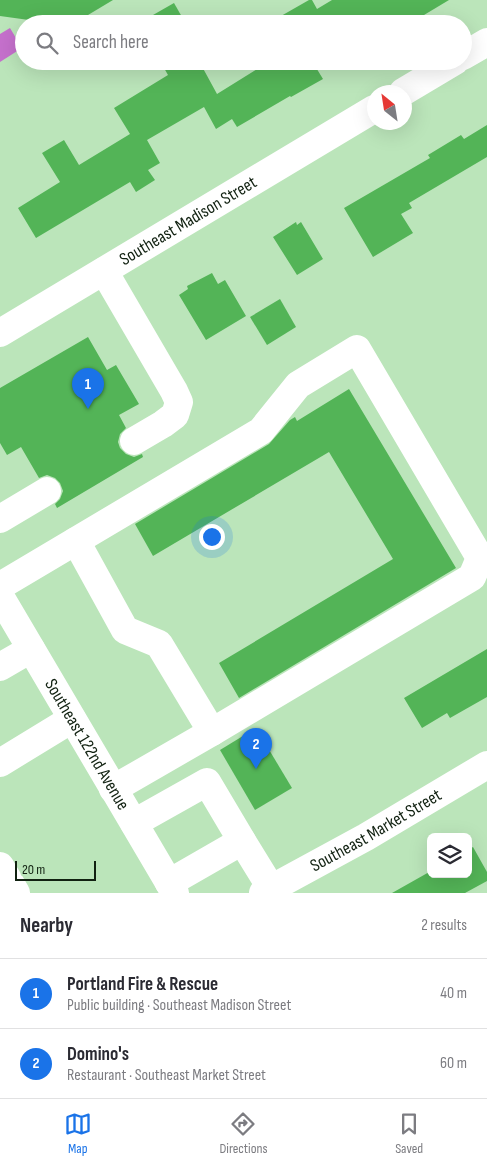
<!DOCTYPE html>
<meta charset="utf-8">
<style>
body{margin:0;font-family:"Sofia Sans Condensed",sans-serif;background:#f7f7f7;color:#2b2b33}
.controls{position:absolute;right:15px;bottom:15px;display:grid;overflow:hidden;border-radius:8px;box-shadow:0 5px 20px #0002}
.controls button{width:45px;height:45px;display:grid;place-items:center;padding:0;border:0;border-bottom:1px solid #e1e1e2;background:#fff;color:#2b2b33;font:25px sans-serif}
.compass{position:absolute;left:367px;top:85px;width:45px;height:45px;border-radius:50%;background:#fff;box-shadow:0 5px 20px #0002;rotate:330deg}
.scale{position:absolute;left:15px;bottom:12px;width:81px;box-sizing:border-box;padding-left:5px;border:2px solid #112111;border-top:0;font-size:14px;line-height:18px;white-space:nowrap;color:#112111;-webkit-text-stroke:4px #bbe5ba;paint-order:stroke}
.you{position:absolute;left:211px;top:536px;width:18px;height:18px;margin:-12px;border:4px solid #fff;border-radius:50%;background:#1a73e8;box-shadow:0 0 0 8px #1a73e833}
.badge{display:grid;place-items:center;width:32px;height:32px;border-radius:50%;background:#1a73e8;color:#fff;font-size:16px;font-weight:700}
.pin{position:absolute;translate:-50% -41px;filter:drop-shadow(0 1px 2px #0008)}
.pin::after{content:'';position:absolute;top:26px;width:18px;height:15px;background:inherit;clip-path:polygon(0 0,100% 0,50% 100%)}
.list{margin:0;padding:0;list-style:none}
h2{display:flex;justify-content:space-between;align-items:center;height:65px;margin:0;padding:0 20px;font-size:21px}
h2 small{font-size:16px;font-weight:400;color:#7c7c81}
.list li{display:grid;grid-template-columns:32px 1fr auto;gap:15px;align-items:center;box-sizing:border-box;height:70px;padding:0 20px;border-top:1px solid #e1e1e2}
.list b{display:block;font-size:19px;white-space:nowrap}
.list p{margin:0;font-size:16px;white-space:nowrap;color:#7c7c81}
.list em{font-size:16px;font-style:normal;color:#7c7c81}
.icon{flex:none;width:28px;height:28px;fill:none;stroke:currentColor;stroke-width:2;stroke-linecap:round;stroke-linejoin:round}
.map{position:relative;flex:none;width:487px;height:893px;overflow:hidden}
.search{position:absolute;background:#fff;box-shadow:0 5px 20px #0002;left:15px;right:15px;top:15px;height:55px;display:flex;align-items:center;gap:12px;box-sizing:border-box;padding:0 18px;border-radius:28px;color:#7c7c81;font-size:19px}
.sheet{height:205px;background:#fff}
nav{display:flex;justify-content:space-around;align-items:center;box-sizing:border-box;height:70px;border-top:1px solid #e1e1e2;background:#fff;font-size:14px;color:#7c7c81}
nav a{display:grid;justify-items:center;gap:2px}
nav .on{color:#1a73e8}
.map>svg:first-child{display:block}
.water{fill:#c570cc}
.building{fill:#53b457}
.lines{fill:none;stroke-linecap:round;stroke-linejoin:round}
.minor{stroke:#fff;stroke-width:28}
.major{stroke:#fff;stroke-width:28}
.labels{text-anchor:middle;stroke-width:4.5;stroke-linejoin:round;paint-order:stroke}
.street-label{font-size:18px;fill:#112111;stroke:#bbe5ba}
</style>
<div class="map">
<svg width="487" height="893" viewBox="0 0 487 893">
<rect width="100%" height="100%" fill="#bbe5ba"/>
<path class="water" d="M10,28l12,20 -22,14v-28z"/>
<g class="building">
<path d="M0,0h113l-40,24h-42l-2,-4 -29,-4z"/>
<path d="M309,0h3l5,9 15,-9h117l-40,24h-19l-5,-9 -16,9h-102z"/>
<path d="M174,3l12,21h-47v-1z"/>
<path d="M160,61h39l18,33 53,-33h42l11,18 -32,18 -1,-1 -53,31 -5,-8 -16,10 -12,-22 -57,33 13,23 -12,7 7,10 -19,12 -6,-10 -94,56 -18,-30 42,-26 -18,-29 22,-13 15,25 51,-31 -16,-26 54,-33z"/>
<path d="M487,125v32l-78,46 3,5 -11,6 12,19 -40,24 -29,-49 86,-50 -2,-3 33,-20 3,4z"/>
<path d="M296,222l1,3 4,-3 22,37 -26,16 -24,-38z"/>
<path d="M212,273l6,11 7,-4 21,36 -40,24 -27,-45 9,-6 -1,-3z"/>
<path d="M280,299l16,28 -29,18 -17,-28z"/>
<path d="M88,337l19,33 9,-5 23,39 -20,11 7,13 -6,6 -2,8 2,6 6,6 8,3 8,-3 1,3 -86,51 -2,-4 5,-5 3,-8 -3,-8 -5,-5 -8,-3 -8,3 -18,-31 -14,8 -7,-12v-55z"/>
<path d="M349,389l107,179 -217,130 -20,-35 174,-104 -64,-107 -176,104 -18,-32 134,-80 21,-24 5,-3 2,4z"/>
<path d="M487,649v48l-37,21 -3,-5 -25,15 -18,-30z"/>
<path d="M256,728l36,60 -37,22 -35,-60z"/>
<path d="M473,847l14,25v9l-22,12h-73l39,-22v3h37v-24z"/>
</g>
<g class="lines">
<g class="minor">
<path d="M463,56l24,-14"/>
<path d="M403,92l52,-31"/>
<path d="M104,271l70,120 5,11 -4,13 -12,9 -29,17"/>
<path id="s1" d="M0,333l374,-224"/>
<path d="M0,519l47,-28"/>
<path d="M76,541l49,89 34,14 53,88"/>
<path d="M0,586l261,-155 37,-46 59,-36 123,209 -8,19 -260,155 -99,57"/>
<path d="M0,667l31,-18"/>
<path d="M0,763l72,-44"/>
<path d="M134,823l73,-41 35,59 -73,42"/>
<path d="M242,841l29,47"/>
<path d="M0,866l16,27"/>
<path id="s2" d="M263,893l103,-56 121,-72"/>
</g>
<path class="major" id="s3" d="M0,596l175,297"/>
</g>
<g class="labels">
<g class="street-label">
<text dy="6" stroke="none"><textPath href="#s1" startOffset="219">Southeast Madison Street</textPath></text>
<text dy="6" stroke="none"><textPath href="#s3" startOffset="172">Southeast 122nd Avenue</textPath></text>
<text dy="6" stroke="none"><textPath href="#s2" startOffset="129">Southeast Market Street</textPath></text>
</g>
</g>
</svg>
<div class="controls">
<button><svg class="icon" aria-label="layers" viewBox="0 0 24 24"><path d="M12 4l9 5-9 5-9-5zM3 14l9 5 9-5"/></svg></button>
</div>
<svg class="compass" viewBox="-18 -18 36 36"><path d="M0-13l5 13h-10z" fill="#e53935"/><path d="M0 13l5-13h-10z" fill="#7c7c81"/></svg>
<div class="scale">20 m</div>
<div class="you"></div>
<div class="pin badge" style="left:88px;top:409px">1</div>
<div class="pin badge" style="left:256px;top:769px">2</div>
<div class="search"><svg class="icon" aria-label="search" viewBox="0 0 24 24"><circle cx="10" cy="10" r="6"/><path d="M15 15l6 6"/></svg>Search here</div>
</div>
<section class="sheet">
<h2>Nearby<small>2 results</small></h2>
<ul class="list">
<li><span class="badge">1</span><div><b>Portland Fire &amp; Rescue</b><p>Public building · Southeast Madison Street</p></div><em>40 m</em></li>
<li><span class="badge">2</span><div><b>Domino's</b><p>Restaurant · Southeast Market Street</p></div><em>60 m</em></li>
</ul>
</section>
<nav>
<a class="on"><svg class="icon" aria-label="map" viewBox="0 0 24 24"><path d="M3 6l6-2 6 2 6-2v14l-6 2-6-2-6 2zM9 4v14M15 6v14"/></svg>Map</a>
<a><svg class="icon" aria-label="directions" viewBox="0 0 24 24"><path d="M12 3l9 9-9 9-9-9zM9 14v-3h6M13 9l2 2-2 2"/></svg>Directions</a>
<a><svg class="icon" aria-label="saved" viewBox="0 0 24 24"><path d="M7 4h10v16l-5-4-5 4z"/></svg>Saved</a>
</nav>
